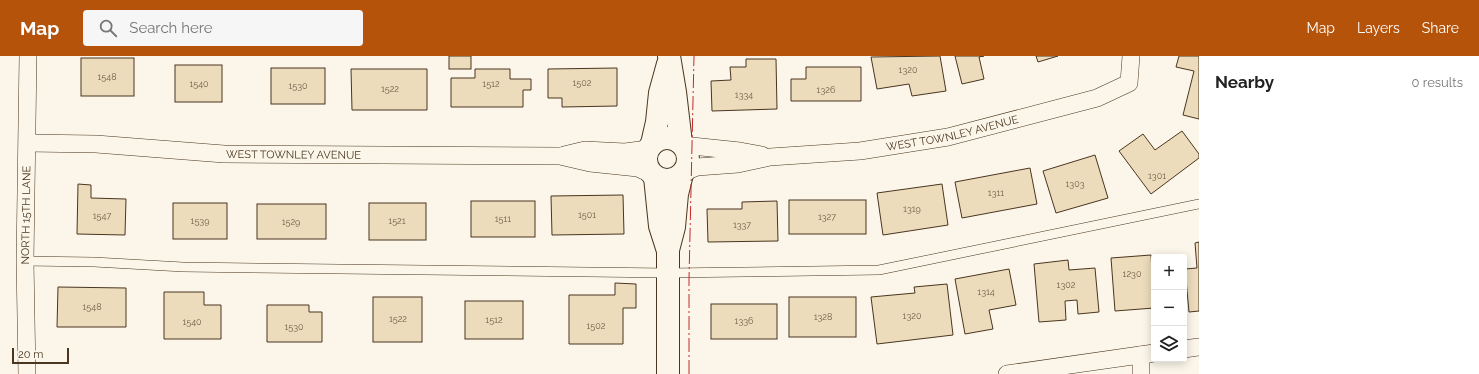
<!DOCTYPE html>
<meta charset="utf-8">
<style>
body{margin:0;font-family:Raleway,sans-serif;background:#f6f6f6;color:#222}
.controls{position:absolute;right:12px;bottom:12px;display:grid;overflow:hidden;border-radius:4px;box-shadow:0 2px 10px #0003}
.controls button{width:36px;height:36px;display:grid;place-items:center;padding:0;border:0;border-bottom:1px solid #e0e0e0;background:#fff;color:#222;font:20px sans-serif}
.scale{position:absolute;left:12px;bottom:10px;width:57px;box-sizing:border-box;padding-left:4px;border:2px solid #4a3520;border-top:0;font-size:11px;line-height:14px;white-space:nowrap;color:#4a3520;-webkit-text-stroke:3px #fbf6e9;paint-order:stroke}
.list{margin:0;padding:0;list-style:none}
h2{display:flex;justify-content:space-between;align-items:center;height:52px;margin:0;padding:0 16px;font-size:17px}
h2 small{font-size:13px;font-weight:400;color:#767676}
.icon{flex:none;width:22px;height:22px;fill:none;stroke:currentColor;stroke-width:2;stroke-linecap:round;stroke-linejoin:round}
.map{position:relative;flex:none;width:1199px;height:318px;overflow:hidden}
header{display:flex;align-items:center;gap:24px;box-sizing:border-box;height:56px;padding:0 20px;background:#b45309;color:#fff}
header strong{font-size:19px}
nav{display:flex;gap:22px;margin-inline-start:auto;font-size:14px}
.search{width:280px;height:36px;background:#f6f6f6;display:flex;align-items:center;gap:10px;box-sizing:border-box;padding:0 14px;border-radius:4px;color:#767676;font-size:15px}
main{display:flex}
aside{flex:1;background:#fff}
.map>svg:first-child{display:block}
.building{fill:#ecdcbc;stroke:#4a3520}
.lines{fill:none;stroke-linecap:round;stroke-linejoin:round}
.lane-casing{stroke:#4a3520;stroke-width:10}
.street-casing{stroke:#4a3520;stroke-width:18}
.secondary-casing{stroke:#4a3520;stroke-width:24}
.lane{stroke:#fbf6e9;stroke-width:9}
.street{stroke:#fbf6e9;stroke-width:17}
.secondary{stroke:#fbf6e9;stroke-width:22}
.power{stroke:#c62828;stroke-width:1;stroke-dasharray:14 3 2 3;stroke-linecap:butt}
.labels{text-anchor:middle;stroke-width:3;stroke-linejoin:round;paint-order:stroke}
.number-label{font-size:9px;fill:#725f47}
.street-label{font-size:11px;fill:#4a3520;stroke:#fbf6e9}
</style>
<header>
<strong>Map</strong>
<div class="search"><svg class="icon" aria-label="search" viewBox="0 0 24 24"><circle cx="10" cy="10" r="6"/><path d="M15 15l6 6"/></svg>Search here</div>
<nav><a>Map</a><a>Layers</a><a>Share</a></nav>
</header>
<main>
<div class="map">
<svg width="1199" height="318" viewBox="0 0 1199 318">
<rect width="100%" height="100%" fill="#fbf6e9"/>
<g class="building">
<rect x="449" y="0" width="22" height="13"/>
<path d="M940,0l6,35 -34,5 -3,-12 -32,5 -6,-32z"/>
<path d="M955,0h29l-5,1 5,22 -22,5z"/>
<path d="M1036,0h22l-20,6z"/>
<path d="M1179,0h20v63l-16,-4 11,-44 -18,-4z"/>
<rect x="81" y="2" width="53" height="38"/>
<path d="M746,3h30l1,50 -65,2 -1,-30 20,-1 -1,-13h16z"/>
<rect x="175" y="9" width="47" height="37"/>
<path d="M806,11h55v34h-70v-22h15z"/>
<rect x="271" y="12" width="54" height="36"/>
<path d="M617,12v38l-55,1v-9h-14v-29z"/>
<path d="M351,13h76v41h-75z"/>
<path d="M475,13h35v10h21v11h-8v17h-72v-29h24z"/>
<path d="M1182,75l17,23v4l-48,36 -32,-43 24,-17 12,16z"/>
<path d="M1095,99l13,43 -52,15 -13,-42z"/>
<path d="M1030,112l7,36 -75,14 -7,-36z"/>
<path d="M78,128l13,1v13l35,1 -1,36 -48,-1z"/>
<path d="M942,128l6,41 -65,10 -6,-42z"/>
<path d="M623,139l1,39 -72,1 -1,-39z"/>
<rect x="789" y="144" width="77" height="34"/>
<rect x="471" y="145" width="64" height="36"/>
<path d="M777,145l1,40 -70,1 -1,-33h35v-7z"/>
<rect x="173" y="147" width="54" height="36"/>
<rect x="369" y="147" width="57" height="37"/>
<rect x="257" y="148" width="69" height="35"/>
<path d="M1199,186v69l-10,1 -4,-43 12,-1 -2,-25z"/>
<path d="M1151,199l3,53 -39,3 -4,-53z"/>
<path d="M1068,204l1,10 26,-2 4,44 -21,2 -1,-14 -12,1 1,19 -27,2 -5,-58z"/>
<path d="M1009,213l7,36 -27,5 4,19 -28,5 -10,-55z"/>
<path d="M615,227l21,1v24h-13v36h-54v-49h46z"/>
<path d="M947,228l6,51 -76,9 -6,-47 44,-4 -1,-6z"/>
<path d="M58,231l68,1v39h-69z"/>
<path d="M164,236h40v13h17v34h-57z"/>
<rect x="373" y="241" width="49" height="45"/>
<rect x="789" y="241" width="67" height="40"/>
<rect x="465" y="245" width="58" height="38"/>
<rect x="711" y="248" width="66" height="35"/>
<path d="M267,249h42v7h13v30h-55z"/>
</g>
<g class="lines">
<defs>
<path id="lane" d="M25,205l69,1 89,5 485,6 211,-3 320,-66"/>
<g id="street">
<path id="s1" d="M28,87l68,1 128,10 336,2 30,7 48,5 13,6"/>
<path d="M682,89l58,6 22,4"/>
<path d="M564,99l21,-5 40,2 23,-3"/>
<path id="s2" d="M684,116l13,-5 41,-3 32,-7 90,-6 88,-14 149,-39 32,-15 2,-27"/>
<path d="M1184,293l15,-2"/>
<path d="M1141,299v19"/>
<path id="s3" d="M27,318l-2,-113 3,-205"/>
<path d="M1007,318l147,-21"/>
</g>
<g id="secondary">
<path d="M669,0l6,36 6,51"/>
<circle cx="667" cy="103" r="21"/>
<path d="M652,88l5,-22 3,-29 8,-29"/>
<path d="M655,121l5,49 8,25v123"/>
<path d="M668,194l6,-23 3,-33 5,-20"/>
</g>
</defs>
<use href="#lane" class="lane-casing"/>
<use href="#street" class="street-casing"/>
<use href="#secondary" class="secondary-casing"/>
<use href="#lane" class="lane"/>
<use href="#street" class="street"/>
<use href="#secondary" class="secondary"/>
<path class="power" d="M689,318v-95l5,-223"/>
</g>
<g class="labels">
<g class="number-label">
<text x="908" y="17">1320</text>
<text x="107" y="24">1548</text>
<text x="582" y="30">1502</text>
<text x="199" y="31">1540</text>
<text x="491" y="31">1512</text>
<text x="298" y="33">1530</text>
<text x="390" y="36">1522</text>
<text x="826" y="37">1326</text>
<text x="744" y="42">1334</text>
<text x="1157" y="123">1301</text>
<text x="1075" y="131">1303</text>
<text x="996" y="140">1311</text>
<text x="912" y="156">1319</text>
<text x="587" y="162">1501</text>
<text x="102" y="163">1547</text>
<text x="827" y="164">1327</text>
<text x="503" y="166">1511</text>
<text x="200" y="168">1539</text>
<text x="397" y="168">1521</text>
<text x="291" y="169">1529</text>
<text x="742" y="172">1337</text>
<text x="1132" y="221">1230</text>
<text x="1066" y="232">1302</text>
<text x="986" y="239">1314</text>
<text x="92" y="254">1548</text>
<text x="912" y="263">1320</text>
<text x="823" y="264">1328</text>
<text x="398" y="266">1522</text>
<text x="494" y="267">1512</text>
<text x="744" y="268">1336</text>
<text x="192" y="269">1540</text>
<text x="596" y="273">1502</text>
<text x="294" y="274">1530</text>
</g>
<g class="street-label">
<text dy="4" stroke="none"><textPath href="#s2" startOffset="272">WEST TOWNLEY AVENUE</textPath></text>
<text dy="4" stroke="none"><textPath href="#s1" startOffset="266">WEST TOWNLEY AVENUE</textPath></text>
<text dy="4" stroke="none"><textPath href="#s3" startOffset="159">NORTH 15TH LANE</textPath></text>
</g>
</g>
</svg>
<div class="controls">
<button>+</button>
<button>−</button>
<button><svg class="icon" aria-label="layers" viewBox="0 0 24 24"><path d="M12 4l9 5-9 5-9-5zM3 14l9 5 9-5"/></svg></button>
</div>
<div class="scale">20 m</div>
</div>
<aside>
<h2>Nearby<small>0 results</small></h2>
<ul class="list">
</ul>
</aside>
</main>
